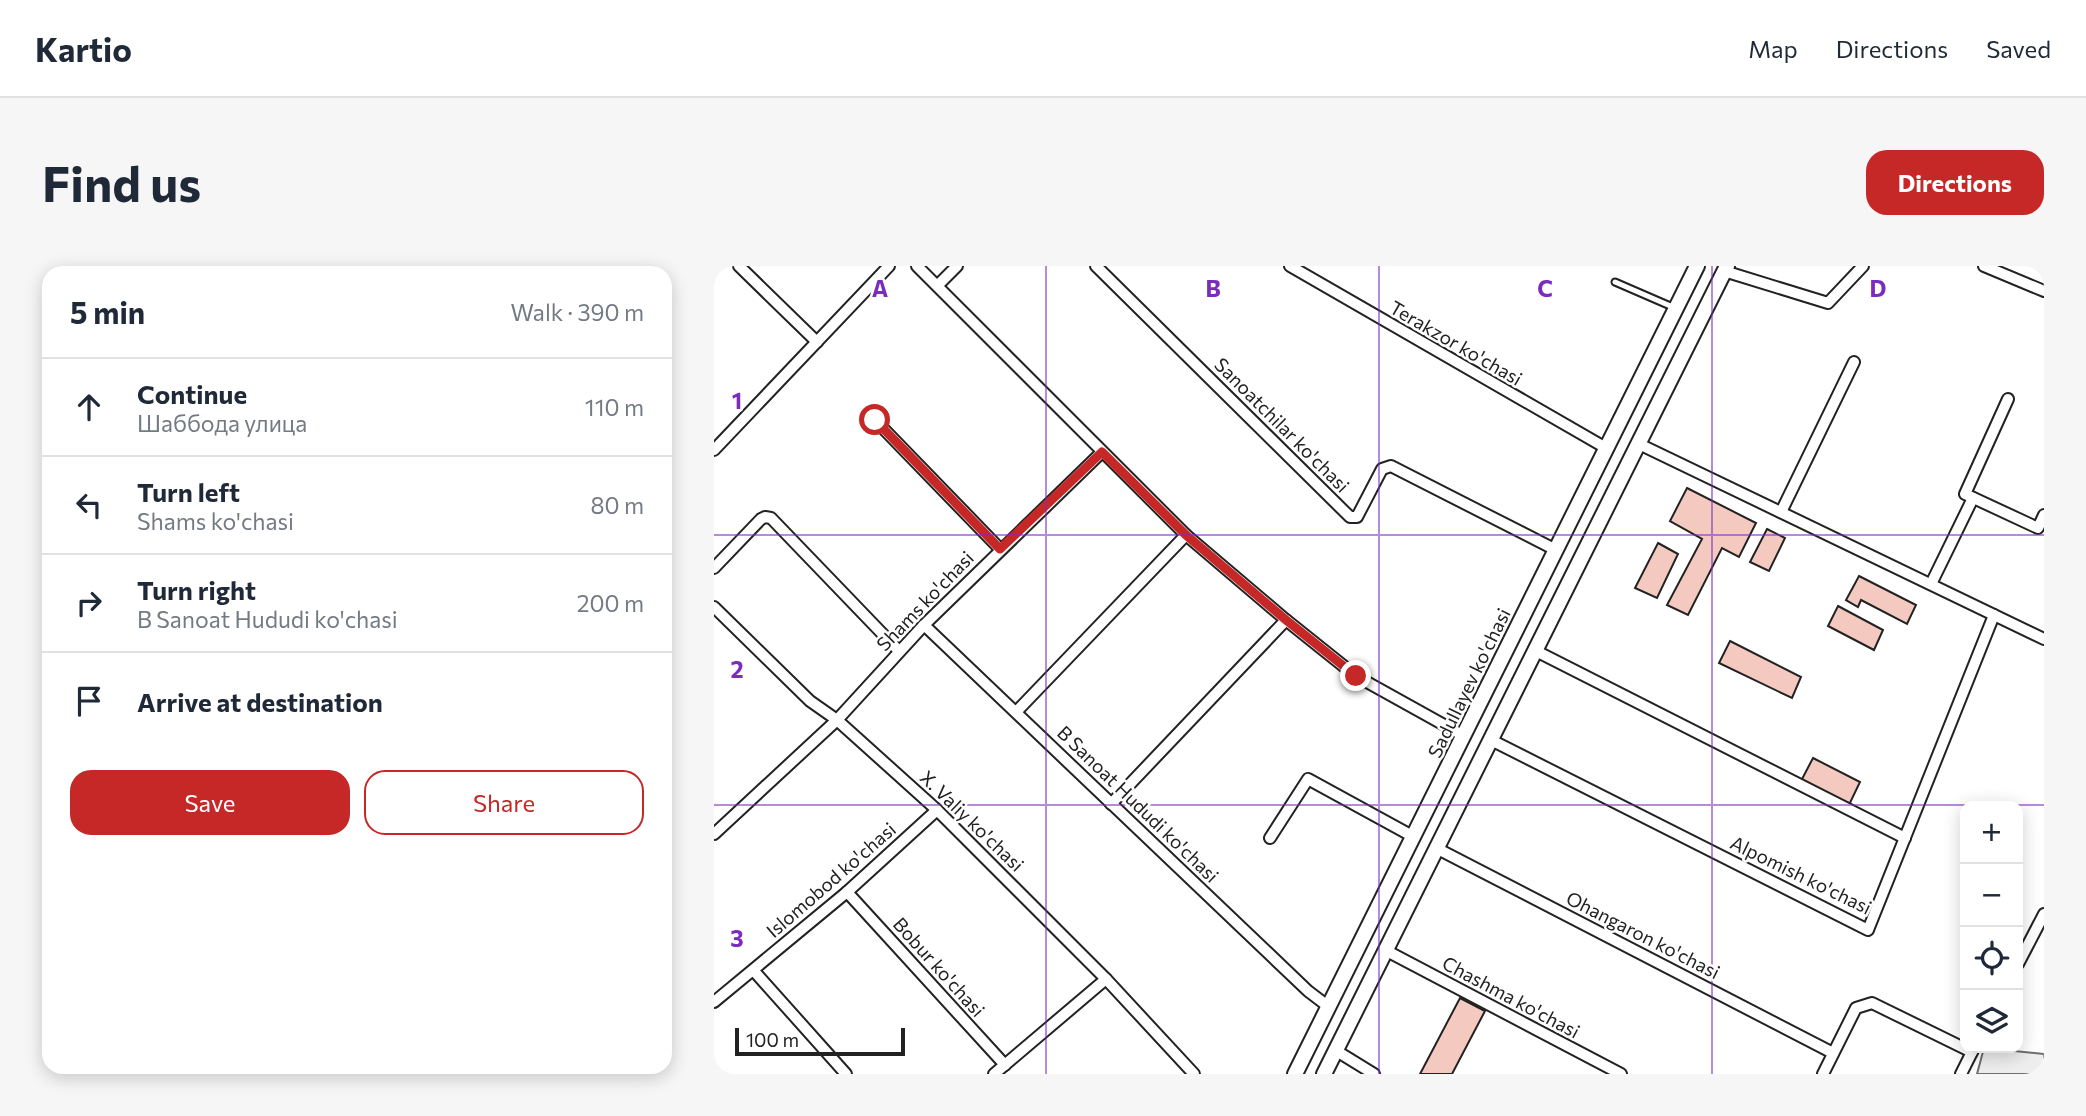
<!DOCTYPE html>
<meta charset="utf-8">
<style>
body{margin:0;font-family:Commissioner,sans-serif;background:#f6f6f7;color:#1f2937}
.controls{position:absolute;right:21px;bottom:21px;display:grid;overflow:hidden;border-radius:14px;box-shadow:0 4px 18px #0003}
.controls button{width:63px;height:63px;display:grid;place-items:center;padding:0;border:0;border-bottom:2px solid #e0e1e3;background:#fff;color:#1f2937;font:35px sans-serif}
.scale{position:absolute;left:21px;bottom:18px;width:170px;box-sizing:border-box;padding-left:7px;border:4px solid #222;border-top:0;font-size:19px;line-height:24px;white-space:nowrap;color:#222;-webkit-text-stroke:5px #fff;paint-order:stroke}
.stop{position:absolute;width:21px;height:21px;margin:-16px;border:5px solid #c62828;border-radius:50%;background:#fff}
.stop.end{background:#c62828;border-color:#fff;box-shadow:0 2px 7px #0008}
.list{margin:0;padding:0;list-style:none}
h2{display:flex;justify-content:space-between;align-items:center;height:91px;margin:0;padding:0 28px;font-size:30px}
h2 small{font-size:23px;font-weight:400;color:#747a83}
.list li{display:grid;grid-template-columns:46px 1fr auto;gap:21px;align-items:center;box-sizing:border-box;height:98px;padding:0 28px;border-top:2px solid #e0e1e3}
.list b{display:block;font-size:26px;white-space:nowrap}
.list p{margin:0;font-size:23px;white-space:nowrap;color:#747a83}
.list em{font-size:23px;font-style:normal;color:#747a83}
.actions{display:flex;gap:14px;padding:21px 28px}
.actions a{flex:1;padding:16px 0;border:2px solid #c62828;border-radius:21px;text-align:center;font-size:24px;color:#c62828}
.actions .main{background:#c62828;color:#fff}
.icon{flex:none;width:38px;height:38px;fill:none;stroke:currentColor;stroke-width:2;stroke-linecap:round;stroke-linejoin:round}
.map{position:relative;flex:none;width:1330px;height:808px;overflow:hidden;border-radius:21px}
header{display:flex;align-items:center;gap:42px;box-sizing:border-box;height:98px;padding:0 35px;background:#fff;border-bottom:2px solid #e0e1e3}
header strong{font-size:33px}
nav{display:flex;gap:38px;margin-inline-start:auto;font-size:24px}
.intro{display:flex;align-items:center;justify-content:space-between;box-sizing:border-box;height:168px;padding:0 42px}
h1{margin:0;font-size:49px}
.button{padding:18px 32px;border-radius:21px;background:#c62828;color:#fff;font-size:24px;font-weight:700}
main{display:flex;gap:42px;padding:0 42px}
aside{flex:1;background:#fff;border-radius:21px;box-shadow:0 4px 18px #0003}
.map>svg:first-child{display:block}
.green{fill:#eee;stroke:#6f6f6f;stroke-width:2}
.building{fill:#f3c9c0;stroke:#222;stroke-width:2}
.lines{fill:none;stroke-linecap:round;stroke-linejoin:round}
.lane-casing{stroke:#222;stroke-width:9}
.street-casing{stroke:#222;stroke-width:14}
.secondary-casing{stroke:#222;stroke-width:18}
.lane{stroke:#fff;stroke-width:5}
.street{stroke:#fff;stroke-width:10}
.secondary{stroke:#fff;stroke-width:14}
.route{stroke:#c62828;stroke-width:9}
.grid{fill:none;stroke:#7b2cbf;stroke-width:2;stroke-opacity:0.55}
.labels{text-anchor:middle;stroke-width:5;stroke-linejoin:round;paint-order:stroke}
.street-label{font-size:19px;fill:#222;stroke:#fff}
.grid-label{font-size:23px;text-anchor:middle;font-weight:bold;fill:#7b2cbf;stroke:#fff;stroke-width:5;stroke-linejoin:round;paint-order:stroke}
</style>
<header>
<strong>Kartio</strong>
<nav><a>Map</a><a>Directions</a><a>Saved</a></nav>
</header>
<div class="intro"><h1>Find us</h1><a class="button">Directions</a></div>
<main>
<aside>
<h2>5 min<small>Walk · 390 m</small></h2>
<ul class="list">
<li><svg class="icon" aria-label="ahead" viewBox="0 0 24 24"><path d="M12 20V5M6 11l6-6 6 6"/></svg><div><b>Continue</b><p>Шаббода улица</p></div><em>110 m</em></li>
<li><svg class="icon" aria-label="left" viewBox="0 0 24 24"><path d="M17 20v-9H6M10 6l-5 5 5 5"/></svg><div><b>Turn left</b><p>Shams ko'chasi</p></div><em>80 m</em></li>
<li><svg class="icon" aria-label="right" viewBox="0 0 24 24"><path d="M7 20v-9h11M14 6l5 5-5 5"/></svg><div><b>Turn right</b><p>B Sanoat Hududi ko'chasi</p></div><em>200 m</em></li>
<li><svg class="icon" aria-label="arrive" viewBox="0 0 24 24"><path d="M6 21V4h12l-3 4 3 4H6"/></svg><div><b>Arrive at destination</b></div></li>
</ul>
<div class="actions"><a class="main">Save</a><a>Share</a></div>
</aside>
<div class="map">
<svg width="1330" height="808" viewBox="0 0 1330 808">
<rect width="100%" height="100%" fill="#fff"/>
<path class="green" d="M1270,782l60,6v20h-67z"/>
<g class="building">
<path d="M973,222l69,35 -17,34 -17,-9 -34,67 -21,-10 35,-66 -32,-18z"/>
<path d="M1053,263l18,9 -16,33 -19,-9z"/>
<path d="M944,277l20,11 -21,44 -22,-10z"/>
<path d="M1145,310l57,29 -9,19 -46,-24 -3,7 -12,-7z"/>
<path d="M1124,340l45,24 -9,20 -46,-24z"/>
<path d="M1016,375l71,36 -9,21 -73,-35z"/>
<path d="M1099,492l47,24 -11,23 -48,-24z"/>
<path d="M746,732l25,13 -33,63h-32z"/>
</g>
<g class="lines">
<defs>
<path id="lane" d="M901,16l60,26"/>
<g id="street">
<path d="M25,0l78,76"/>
<path d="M203,0l269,269 100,85 70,56 108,60"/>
<path d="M382,0l254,251h7l25,-48 9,-3 165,84"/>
<path d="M576,0l316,182"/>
<path d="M1270,0l60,25"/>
<path d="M1010,5l104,32 35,-37"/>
<path d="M224,19l19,-19"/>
<path d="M1294,133l-43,95 73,34 6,-13"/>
<path d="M161,154l125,129"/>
<path d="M925,178l405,195"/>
<path d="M0,184l175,-184"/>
<path d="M1067,246l73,-150"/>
<path d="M0,302l47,-49 4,-2 6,1 128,133"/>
<path d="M1217,318l42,-86"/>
<path d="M0,341l96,94 27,19 100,90 169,169 88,95"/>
<path d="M210,359l384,366 21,16"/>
<path d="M822,385l369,187"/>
<path d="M303,445l169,-176"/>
<path d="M777,474l377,190 126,-315"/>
<path d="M397,538l175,-184"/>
<path d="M0,568l123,-114 87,-95 178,-173"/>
<path d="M556,572l38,-59 106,58"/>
<path d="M722,582l397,205"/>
<path d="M133,626l158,173"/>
<path d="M671,684l236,124"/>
<path d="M1304,698l26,-50"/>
<path d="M40,705l92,103"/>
<path d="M0,736l133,-110 90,-82"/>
<path d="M621,784l39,24"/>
<path d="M280,808l112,-95"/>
<path d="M1109,808l33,-66 16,-5 100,49"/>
<path d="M1247,808l13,-26"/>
</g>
<g id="secondary">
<path d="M581,808l402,-808"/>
<path d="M610,808l403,-808"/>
</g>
</defs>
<use href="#lane" class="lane-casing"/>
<use href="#street" class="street-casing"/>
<use href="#secondary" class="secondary-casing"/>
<use href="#lane" class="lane"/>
<use href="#street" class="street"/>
<use href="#secondary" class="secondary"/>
</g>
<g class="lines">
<path class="route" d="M161,154l125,129 102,-97 84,83 100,85 70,56"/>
</g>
<path class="grid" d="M332,0v808M665,0v808M998,0v808M0,269h1330M0,539h1330"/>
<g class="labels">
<g class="street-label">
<text transform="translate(742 77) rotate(30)" y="7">Terakzor ko'chasi</text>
<text transform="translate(568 159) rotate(45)" y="7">Sanoatchilar ko'chasi</text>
<text transform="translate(211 335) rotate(-46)" y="7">Shams ko'chasi</text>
<text transform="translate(755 417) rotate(-64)" y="7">Sadullayev ko'chasi</text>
<text transform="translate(424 538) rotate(44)" y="7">B Sanoat Hududi ko'chasi</text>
<text transform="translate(258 555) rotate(44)" y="7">X. Valiy ko'chasi</text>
<text transform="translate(1087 609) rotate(26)" y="7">Alpomish ko'chasi</text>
<text transform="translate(117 614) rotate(-41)" y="7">Islomobod ko'chasi</text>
<text transform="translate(929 669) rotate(27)" y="7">Ohangaron ko'chasi</text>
<text transform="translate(225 701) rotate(48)" y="7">Bobur ko'chasi</text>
<text transform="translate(797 731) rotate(28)" y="7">Chashma ko'chasi</text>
</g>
</g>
<g class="grid-label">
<text x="166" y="31">A</text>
<text x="499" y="31">B</text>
<text x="831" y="31">C</text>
<text x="1164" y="31">D</text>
<text x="23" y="143">1</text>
<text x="23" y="412">2</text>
<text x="23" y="681">3</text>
</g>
</svg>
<div class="controls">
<button>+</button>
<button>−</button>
<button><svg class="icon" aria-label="locate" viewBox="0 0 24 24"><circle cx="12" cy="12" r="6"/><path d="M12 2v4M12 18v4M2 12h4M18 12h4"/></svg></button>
<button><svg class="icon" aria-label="layers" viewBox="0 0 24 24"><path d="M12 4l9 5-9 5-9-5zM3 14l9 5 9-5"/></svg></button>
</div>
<div class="scale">100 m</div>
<div class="stop" style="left:161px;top:154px"></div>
<div class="stop end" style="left:642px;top:410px"></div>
</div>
</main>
